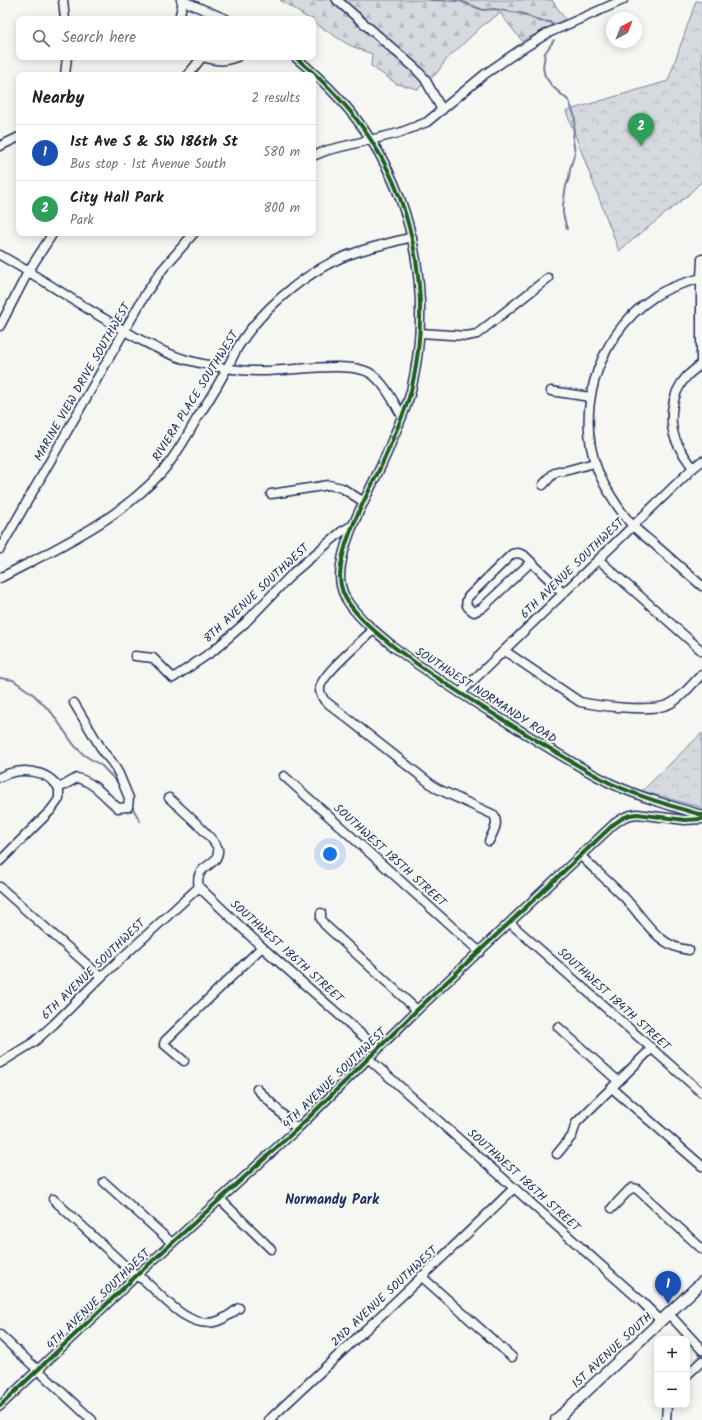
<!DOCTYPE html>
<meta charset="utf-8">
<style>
body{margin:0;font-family:Kalam,sans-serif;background:#f2f2f2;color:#202124}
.controls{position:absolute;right:12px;bottom:12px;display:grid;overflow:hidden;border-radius:8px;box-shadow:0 2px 10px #0003}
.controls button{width:36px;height:36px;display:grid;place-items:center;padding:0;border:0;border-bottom:1px solid #e0e0e0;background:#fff;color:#202124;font:20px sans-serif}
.compass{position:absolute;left:606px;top:12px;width:36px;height:36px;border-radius:50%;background:#fff;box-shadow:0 2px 10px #0003;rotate:42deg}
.you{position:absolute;left:330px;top:854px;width:14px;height:14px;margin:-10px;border:3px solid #fff;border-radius:50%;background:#1a73e8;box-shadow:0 0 0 6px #1a73e833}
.badge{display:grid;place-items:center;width:26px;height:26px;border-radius:50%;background:#d1495b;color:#fff;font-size:13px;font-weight:700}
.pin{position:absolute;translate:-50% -33px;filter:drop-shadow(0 1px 2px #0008)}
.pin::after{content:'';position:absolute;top:21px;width:14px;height:12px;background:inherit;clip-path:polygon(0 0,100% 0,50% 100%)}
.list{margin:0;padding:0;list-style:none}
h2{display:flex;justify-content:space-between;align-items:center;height:52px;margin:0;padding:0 16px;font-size:17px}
h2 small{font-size:13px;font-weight:400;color:#757577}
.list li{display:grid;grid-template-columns:26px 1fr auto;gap:12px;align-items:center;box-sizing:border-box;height:56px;padding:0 16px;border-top:1px solid #e0e0e0}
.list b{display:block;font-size:15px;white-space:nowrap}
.list p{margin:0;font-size:13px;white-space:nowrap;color:#757577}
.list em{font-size:13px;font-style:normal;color:#757577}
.icon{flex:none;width:22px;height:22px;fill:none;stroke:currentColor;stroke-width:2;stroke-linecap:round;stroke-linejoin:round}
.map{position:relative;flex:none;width:702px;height:1420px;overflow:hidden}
.search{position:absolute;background:#fff;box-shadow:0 2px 10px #0003;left:16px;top:16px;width:300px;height:44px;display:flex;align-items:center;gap:10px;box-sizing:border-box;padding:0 14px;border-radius:8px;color:#757577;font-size:15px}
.panel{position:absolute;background:#fff;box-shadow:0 2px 10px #0003;left:16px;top:72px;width:300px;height:164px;border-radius:8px}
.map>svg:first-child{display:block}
.forest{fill:url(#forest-firs);stroke:#78849e}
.park{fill:url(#park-crowns);stroke:#78849e}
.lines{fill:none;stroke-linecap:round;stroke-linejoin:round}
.stream{stroke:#717e99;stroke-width:2}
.minor-casing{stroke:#1b2f5e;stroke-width:11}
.major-casing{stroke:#1b2f5e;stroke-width:13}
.minor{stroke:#f6f6f2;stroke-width:8}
.major{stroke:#f6f6f2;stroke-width:10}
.cycleway-casing{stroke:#f6f6f2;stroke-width:6}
.cycleway{stroke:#1b5e20;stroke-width:4}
.labels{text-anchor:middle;stroke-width:4;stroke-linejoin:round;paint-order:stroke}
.street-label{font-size:12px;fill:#1b2f5e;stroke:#f6f6f2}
.quarter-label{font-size:14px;font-weight:bold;fill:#1b2f5e;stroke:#f6f6f2}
</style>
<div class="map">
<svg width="702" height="1420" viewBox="0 0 702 1420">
<defs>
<pattern id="forest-firs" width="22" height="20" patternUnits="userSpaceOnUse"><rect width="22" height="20" fill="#d6d9dd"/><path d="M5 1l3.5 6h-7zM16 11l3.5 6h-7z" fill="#b7bbc0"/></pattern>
<pattern id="park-crowns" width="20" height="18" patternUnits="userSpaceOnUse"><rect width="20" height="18" fill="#d6d9dd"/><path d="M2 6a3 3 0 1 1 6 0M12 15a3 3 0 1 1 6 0" fill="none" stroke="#b7bbc0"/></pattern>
</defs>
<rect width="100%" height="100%" fill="#f6f6f2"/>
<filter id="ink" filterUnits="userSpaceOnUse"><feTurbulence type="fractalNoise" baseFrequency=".025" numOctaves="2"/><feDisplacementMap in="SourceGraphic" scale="8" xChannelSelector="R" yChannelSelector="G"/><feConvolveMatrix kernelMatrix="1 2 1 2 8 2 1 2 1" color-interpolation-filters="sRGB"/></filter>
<g filter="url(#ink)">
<path class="forest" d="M280,0h272l13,19 -43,22 -22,-28 -18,13 -36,34 -10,14 -18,15 -21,-5 -26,-18 1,-12 -23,-9 -36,-23v-3h-4z"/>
<g class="park">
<path d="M696,1l6,1v179l-15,15 -68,55 -53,-140 102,-30z"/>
<path d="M702,733v75l-60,-17z"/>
</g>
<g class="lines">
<g class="stream">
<path d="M430,0l30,1 23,9 11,-1 30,5 15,7 11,1 4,4"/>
<path d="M554,40l-9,13 -2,15 2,8 7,10 17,15 6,16 -2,23 2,12 -5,17 -1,9 -3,8 -3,19v9l4,15"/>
<path d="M0,678l13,2 21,15 18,18 22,32 10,10 18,11 18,19"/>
<path d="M131,805l9,16"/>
</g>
<defs>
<g id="minor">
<path d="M63,0l2,19"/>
<path d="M181,0l45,19"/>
<path d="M337,0l78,68 10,11 17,31"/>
<path d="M179,19l4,-18"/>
<path d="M202,57c14,4 21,5 35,0"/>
<path d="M295,57c29,24 56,51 76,83 47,73 60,166 40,251 -5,18 -13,35 -20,52 -15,40 -50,91 -51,133 0,10 4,21 10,29 12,16 28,29 44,42 34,26 70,49 106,71 37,22 72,46 110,65 30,14 61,23 92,32"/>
<path d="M65,75l2,-18"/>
<path d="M188,75l14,-18"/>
<path d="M0,146l19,-9"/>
<path d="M313,156l15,-6 71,-17 28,-11 58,-48 32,-22 31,-19 75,-33"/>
<path d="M0,255c32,18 62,38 93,57 30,18 61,38 94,48 23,6 48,11 72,11 27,1 89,-11 111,2 15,10 23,28 32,43"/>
<path d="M702,278c-16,4 -34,9 -48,19 -59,39 -84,124 -50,187 8,14 18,30 29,42 7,7 14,12 21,18 16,14 32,28 48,42"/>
<path d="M0,326l28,-54 25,-39"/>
<path d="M420,333l47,3 10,-2 71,-56"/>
<path d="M551,391l39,6"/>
<path d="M693,468c-5,-7 -10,-14 -14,-21 -12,-21 -9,-53 8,-71 4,-4 10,-8 14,-12v-86l1,-19"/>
<path d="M543,485l10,-11 5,-3h7l29,-8"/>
<path d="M271,494l58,-9 13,3 22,14"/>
<path d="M0,549l146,-256 16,-23 32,-37"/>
<path d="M599,560l103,91"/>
<path d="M531,562l-49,46 -8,4c-6,-4 -10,-7 -6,-15l44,-43 6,-1 6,2 39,38"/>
<path d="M0,578c57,-30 117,-57 161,-105 14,-16 25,-35 35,-53 11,-17 22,-34 31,-52 4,-7 7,-14 11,-21 25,-40 74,-81 119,-95 18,-6 37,-10 55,-15"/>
<path d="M373,630c-11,11 -52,45 -53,58 -1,4 2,8 4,12l112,88 58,27c5,9 -1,17 -5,26"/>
<path d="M505,651l75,51c18,4 70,10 87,3 12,-4 26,-22 35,-31"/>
<path d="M135,656l18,2 20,20 40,-27 32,-28 49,-51 47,-40 12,-7"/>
<path d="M460,693l233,-225 9,-7"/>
<path d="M284,776l196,176"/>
<path d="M0,777c20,-10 46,-8 59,11"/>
<path d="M59,788l18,-10c17,4 28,19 41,30l10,-1 1,-9 -10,-24 -7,-12 -8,-9 -30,-50"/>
<path d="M169,798c9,8 47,42 49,51 2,19 -25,14 -19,38"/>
<path d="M581,856c14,14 29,27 43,41 20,21 33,50 65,53"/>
<path d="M0,861l51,-51 8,-11v-11"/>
<path d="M0,887l101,90"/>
<path d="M199,887l63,60 116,102"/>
<path d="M321,913v6l3,5 93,86"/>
<path d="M510,923l192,170"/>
<path d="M558,1027l60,54"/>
<path d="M369,1059l272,242 20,20"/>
<path d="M184,1061l-20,-17 1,-3 97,-94"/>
<path d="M0,1063l34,-21 20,-18 47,-47 98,-90"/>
<path d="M612,1088l90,78"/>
<path d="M257,1089l40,40"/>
<path d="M557,1154l15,-18 4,-13 76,-75"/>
<path d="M104,1182l68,61"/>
<path d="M53,1199l83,77 8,4c19,17 46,51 74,41 8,-3 14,-8 21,-13"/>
<path d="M220,1199l51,50"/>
<path d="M612,1208l17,-18 3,-2 5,1 65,60"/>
<path d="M421,1276l91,81"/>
<path d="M669,1314l33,36"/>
<path d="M0,1335l92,85"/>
<path d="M687,1375l15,-14"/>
<path d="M0,1406l136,-130 161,-147 120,-119 197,-186c8,-6 13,-9 23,-10l48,6 17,-1"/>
<path d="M269,1420c82,-77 165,-153 245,-232"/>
<path d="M666,1420l1,-15"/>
</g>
<path id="major" d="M556,1420l146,-138"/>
</defs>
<use href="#minor" class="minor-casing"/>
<use href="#major" class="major-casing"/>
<use href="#minor" class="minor"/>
<use href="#major" class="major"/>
<defs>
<g id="cycleway">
<path d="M295,57c29,24 56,51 76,83 47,73 60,166 40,251 -5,18 -13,35 -20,52 -15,40 -50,91 -51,133 0,10 4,21 10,29 12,16 28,29 44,42 34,26 70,49 106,71 37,22 72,46 110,65 30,14 61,23 92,32"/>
<path d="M0,1406l136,-130 161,-147 120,-119 197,-186c8,-6 13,-9 23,-10l48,6 17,-1"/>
</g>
</defs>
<use href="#cycleway" class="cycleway-casing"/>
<use href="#cycleway" class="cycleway"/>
</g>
</g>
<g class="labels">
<g class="street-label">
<text transform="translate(82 382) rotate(-60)" y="4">MARINE VIEW DRIVE SOUTHWEST</text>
<text transform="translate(195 396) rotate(-58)" y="4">RIVIERA PLACE SOUTHWEST</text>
<text transform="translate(572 568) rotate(-44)" y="4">6TH AVENUE SOUTHWEST</text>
<text transform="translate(256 593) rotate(-43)" y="4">8TH AVENUE SOUTHWEST</text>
<text transform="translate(486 695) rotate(33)" y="4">SOUTHWEST NORMANDY ROAD</text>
<text transform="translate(390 855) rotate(42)" y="4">SOUTHWEST 185TH STREET</text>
<text transform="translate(287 951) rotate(42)" y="4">SOUTHWEST 186TH STREET</text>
<text transform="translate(93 969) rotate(-44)" y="4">6TH AVENUE SOUTHWEST</text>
<text transform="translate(614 999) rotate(42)" y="4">SOUTHWEST 184TH STREET</text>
<text transform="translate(334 1078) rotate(-44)" y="4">4TH AVENUE SOUTHWEST</text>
<text transform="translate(524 1180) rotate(42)" y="4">SOUTHWEST 186TH STREET</text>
<text transform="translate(384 1296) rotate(-43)" y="4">2ND AVENUE SOUTHWEST</text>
<text transform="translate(98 1299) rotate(-44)" y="4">4TH AVENUE SOUTHWEST</text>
<text transform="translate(612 1350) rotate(-43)" y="4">1ST AVENUE SOUTH</text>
</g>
<g class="quarter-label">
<text x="332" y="1204">Normandy Park</text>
</g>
</g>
</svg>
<div class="controls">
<button>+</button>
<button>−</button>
</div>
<svg class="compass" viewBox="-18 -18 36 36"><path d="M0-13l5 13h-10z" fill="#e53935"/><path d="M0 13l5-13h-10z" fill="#757577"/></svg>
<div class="you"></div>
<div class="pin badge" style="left:668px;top:1304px;background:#1a4fb4">1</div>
<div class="pin badge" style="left:641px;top:146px;background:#2e9e5b">2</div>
<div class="search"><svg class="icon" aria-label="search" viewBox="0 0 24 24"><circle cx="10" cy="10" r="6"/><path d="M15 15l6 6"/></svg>Search here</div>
<section class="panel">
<h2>Nearby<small>2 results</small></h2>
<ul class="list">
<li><span class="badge" style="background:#1a4fb4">1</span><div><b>1st Ave S &amp; SW 186th St</b><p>Bus stop · 1st Avenue South</p></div><em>580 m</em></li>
<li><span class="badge" style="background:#2e9e5b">2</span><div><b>City Hall Park</b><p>Park</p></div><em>800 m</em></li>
</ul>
</section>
</div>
